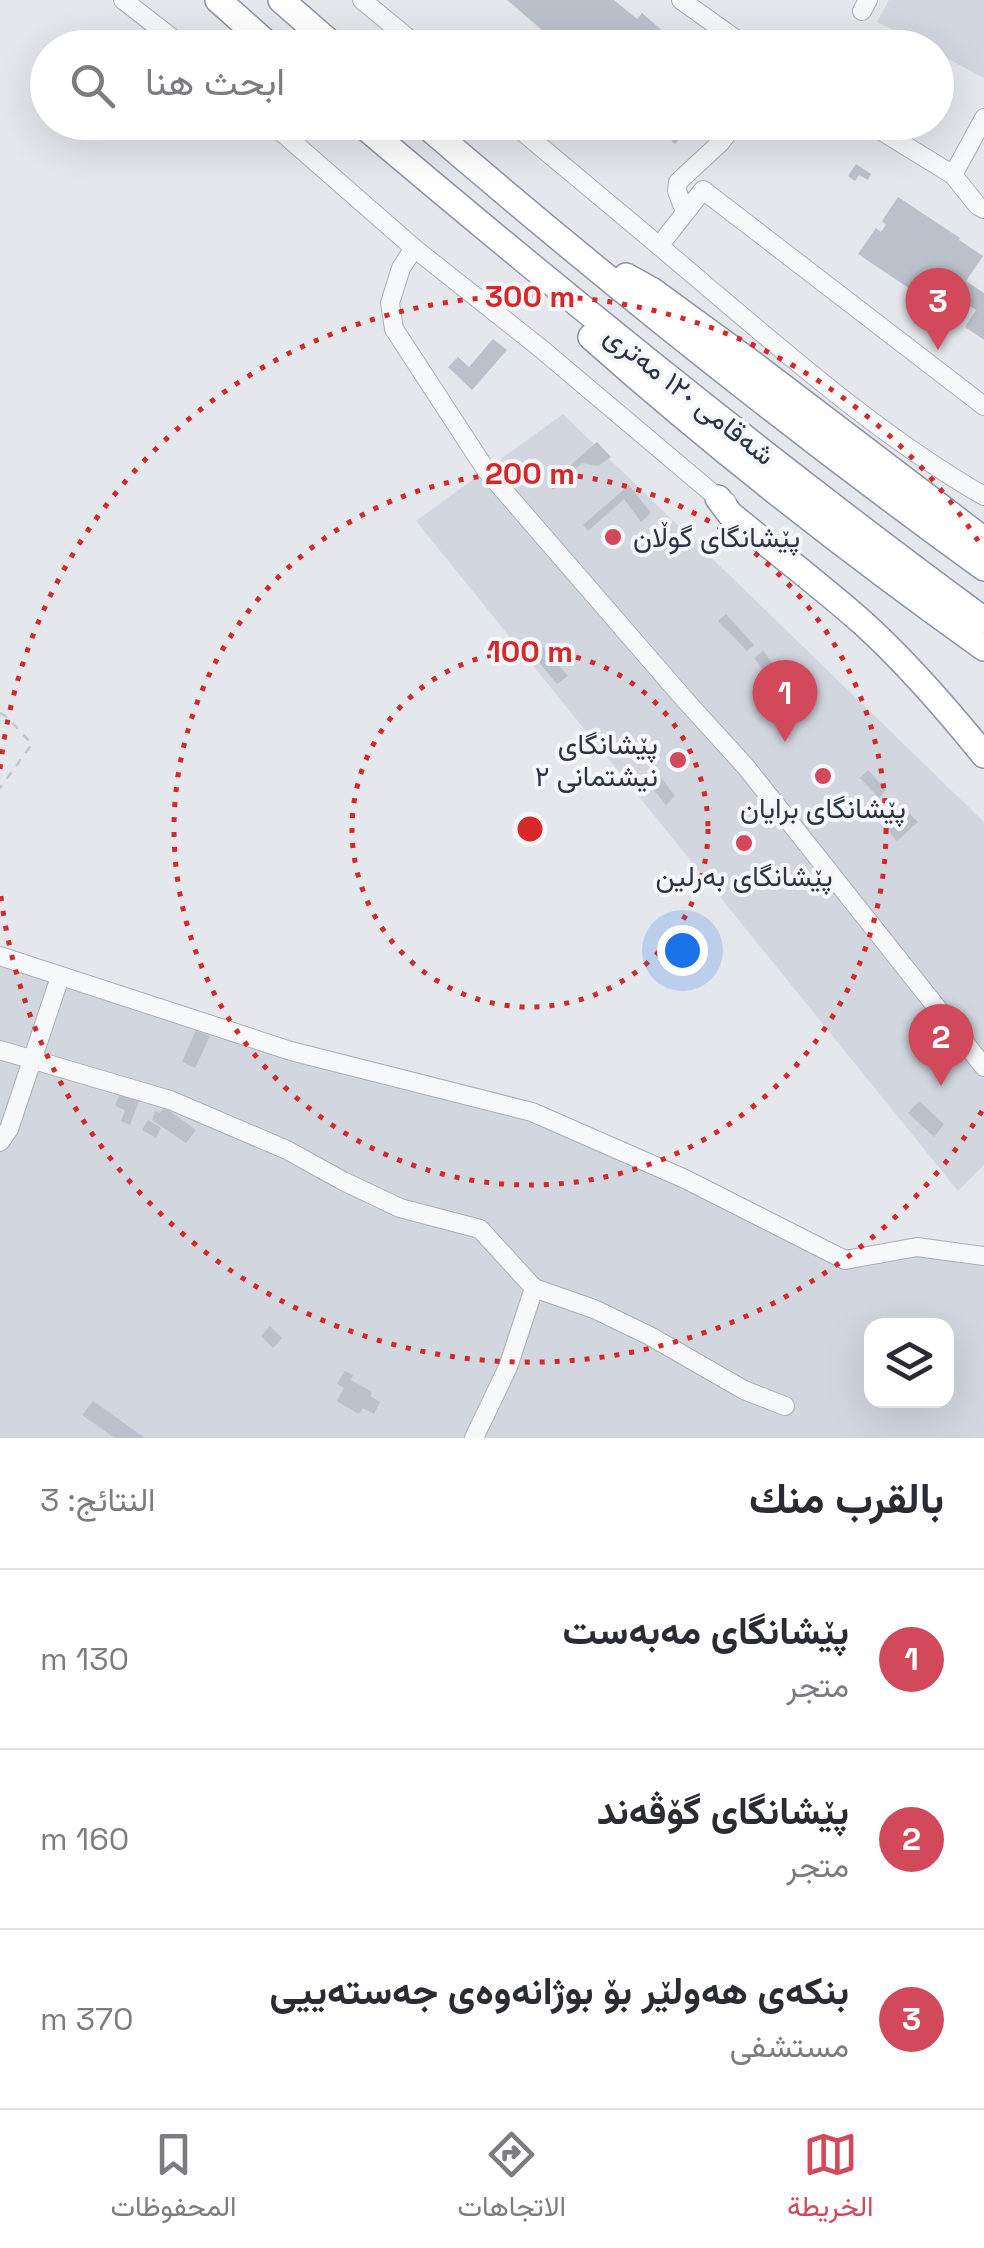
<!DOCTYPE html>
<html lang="ar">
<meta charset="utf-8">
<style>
body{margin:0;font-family:"Space Grotesk",Vazirmatn,sans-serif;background:#f7f7f7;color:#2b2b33;direction:rtl}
.controls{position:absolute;right:30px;bottom:30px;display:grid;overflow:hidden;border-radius:20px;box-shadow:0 10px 40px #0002}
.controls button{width:90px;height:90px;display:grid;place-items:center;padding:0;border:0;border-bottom:2px solid #e1e1e2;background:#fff;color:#2b2b33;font:50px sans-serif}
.you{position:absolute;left:682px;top:950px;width:35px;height:35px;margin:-25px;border:8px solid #fff;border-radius:50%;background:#1a73e8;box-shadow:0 0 0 15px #1a73e833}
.badge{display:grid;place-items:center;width:65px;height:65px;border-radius:50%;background:#d1495b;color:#fff;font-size:32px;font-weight:700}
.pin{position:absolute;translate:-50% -82px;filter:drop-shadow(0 2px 5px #0008)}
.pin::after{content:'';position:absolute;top:52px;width:35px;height:30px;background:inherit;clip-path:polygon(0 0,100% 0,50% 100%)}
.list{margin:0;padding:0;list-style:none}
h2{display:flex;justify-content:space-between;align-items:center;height:130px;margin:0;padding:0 40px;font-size:42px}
h2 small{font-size:32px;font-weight:400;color:#7c7c81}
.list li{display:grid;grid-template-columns:65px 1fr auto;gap:30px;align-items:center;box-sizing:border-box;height:180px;padding:0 40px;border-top:2px solid #e1e1e2}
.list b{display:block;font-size:38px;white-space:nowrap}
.list p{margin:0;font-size:32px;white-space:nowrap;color:#7c7c81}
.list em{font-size:32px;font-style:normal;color:#7c7c81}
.icon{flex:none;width:55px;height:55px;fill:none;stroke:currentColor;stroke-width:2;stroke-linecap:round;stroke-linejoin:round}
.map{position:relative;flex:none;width:984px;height:1438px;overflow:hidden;direction:ltr}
.search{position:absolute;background:#fff;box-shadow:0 10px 40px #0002;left:30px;right:30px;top:30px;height:110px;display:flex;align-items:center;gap:25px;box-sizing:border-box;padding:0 35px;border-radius:55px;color:#7c7c81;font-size:38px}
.sheet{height:670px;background:#fff}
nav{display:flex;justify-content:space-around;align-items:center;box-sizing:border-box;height:140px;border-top:2px solid #e1e1e2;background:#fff;font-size:28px;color:#7c7c81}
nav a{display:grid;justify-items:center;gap:5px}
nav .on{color:#d1495b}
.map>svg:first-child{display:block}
.built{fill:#d2d6de;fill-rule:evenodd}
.building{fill:#bbc0ca}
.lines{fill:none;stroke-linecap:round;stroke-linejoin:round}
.minor-casing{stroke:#a9aeb7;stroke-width:20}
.highway-casing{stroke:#8b94a3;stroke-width:28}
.path{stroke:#c2c5cb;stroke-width:2.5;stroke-dasharray:8 8;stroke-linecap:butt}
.minor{stroke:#f7f8fa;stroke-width:18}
.highway{stroke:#fff;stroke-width:25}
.ring{fill:none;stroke:#d62828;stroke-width:5;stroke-dasharray:5 10}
.poi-dot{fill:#d1495b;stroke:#f4f6f9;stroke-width:4}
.labels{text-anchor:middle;stroke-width:8;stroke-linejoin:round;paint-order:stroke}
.street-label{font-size:28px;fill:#2b3445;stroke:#f4f6f9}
.poi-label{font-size:28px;fill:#2b3445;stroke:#f4f6f9}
.centre{fill:#d62828;stroke:#f4f6f9;stroke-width:5}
.ring-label{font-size:30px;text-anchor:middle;font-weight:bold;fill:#d62828;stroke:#f4f6f9;stroke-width:8;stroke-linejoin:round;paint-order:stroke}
</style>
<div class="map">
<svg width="984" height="1438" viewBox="0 0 984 1438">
<rect width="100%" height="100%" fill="#e4e7ec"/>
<g class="built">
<path d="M889,0h95v78l-47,-25 -1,-5 -10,-1 -49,-25z"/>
<path d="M563,414l421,408v343l-26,26 -542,-670z"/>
<path d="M0,956l60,21 472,135 313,148 72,-13 67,9v182h-984zM872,1326h74v74h-74z"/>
</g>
<g class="building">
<path d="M507,0h107l23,19 5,-6 40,35h-119z"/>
<path d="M651,122h43l-19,22z"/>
<path d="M856,164l15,10 -3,6 -9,-5 -4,6 -7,-5z"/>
<path d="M898,197l62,41 -1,2 24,16 -17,25 18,12v47l-19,-13 11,-17 -17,-11 -10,16 -91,-61 18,-26 5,4 5,-7 -4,-4z"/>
<path d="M493,339l14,11 -35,40 -24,-23 10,-10 11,10z"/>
<path d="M597,442l14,15 -13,9 -16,-3 -29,27 -4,-6z"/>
<path d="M629,485l22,28 -10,9 -17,-23 -36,32 -5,-6z"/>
<path d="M663,527l13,15 -7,8 -16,-4 -6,-7z"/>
<path d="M726,614l28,31 -7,6 -29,-30z"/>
<path d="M543,647l25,29 -11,8 -24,-29z"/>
<path d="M763,651l24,30 -11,6 -22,-29z"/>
<path d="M868,770l18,20 -7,8 -19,-20z"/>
<path d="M660,776l15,20 -9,9 -16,-20z"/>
<path d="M903,808l15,14 -21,19 -13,-14z"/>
<path d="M196,1030l14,6 -15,32 -13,-6z"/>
<path d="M120,1094l19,7 -9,24 -9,-4 4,-11 -10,-4z"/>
<path d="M919,1101l25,23 -10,13 -26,-24z"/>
<path d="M164,1107l32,23 -10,13 -34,-23 3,-9 5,2z"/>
<path d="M148,1120l13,8 -5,10 -14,-8z"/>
<path d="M270,1326l12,12 -9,10 -12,-12z"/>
<path d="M345,1371l8,4 -2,5 21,12 -2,4 10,6 -6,12 -11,-6 -4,6 -22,-13 7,-13 -7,-4z"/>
<path d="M93,1401l52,37h-30l-33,-23z"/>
</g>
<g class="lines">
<defs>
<g id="minor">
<path d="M123,0l62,48"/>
<path d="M362,0l58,48"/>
<path d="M681,0l67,48"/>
<path d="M862,11l6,-11"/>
<path d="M984,118l-31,57 25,31 6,3"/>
<path d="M270,122l144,126 125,99 179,151 9,4"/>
<path d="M511,122c64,54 129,107 193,162 90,76 178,153 280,212"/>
<path d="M867,122l86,53"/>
<path d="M685,212l-8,-21 1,-9 42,-39 16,-21"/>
<path d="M659,246l44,-56 281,216"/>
<path d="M414,248l-13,20 -11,35 4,26 92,141 200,231 60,66 238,300"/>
<path d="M0,956l291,95 241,61 153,67 160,81 72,-13 67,9"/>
<path d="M0,1050l170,50 117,50 56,31 57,27 80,21 54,59 60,21 56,27 94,54 41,16"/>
<path d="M0,1142l9,-13 51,-152"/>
<path d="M474,1438l34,-71 26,-79"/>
</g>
<g id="highway">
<path d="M218,0l54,48"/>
<path d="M281,0l55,48"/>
<path d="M359,122c203,172 410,340 625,498"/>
<path d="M422,122c181,156 369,306 562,446"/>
<path d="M626,276l27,15 100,73 231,176"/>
<path d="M591,337c125,111 257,214 393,311"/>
<path d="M718,498l12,16c44,36 90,71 133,109 44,40 83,85 121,132"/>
</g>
</defs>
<use href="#minor" class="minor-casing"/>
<use href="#highway" class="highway-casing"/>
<path class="path" d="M0,713l7,4 25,27 -32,44"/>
<use href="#minor" class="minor"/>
<use href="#highway" class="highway"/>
</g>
<g class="ring">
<circle cx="530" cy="829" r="178"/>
<circle cx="530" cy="829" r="356"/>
<path d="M982 1111A533 533 0 0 1 0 889M0 769A533 533 0 0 1 982 547"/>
</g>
<g class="poi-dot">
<circle cx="613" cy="537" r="10"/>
<circle cx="678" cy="760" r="10"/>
<circle cx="823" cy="776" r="10"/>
<circle cx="744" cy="843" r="10"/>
</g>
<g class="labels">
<g class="street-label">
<text transform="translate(690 395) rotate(38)" y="10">شەقامی ١٢٠ مەتری</text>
</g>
<g class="poi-label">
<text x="633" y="547" text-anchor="start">پێشانگای گوڵان</text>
<text x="658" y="754" text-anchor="end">پێشانگای<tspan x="658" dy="32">نیشتمانی ٢</tspan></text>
<text x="823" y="818">پێشانگای برایان</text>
<text x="744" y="886">پێشانگای بەرلین</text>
</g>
</g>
<circle cx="530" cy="829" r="15" class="centre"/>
<g class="ring-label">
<text x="530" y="307">300 m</text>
<text x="530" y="484">200 m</text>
<text x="530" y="662">100 m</text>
</g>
</svg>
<div class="controls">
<button><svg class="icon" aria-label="layers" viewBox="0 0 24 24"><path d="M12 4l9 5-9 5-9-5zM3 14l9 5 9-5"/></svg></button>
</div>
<div class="you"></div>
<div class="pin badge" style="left:785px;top:742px">1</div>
<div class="pin badge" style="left:941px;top:1086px">2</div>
<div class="pin badge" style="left:938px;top:350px">3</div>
<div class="search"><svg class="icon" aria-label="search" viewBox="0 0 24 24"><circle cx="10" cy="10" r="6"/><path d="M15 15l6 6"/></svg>ابحث هنا</div>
</div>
<section class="sheet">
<h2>بالقرب منك<small>النتائج: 3</small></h2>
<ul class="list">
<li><span class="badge">1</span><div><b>پێشانگای مەبەست</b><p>متجر</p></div><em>130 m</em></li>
<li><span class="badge">2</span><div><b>پێشانگای گۆڤەند</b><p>متجر</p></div><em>160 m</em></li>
<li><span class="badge">3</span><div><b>بنکەی هەولێر بۆ بوژانەوەی جەستەییی</b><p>مستشفى</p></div><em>370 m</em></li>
</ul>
</section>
<nav>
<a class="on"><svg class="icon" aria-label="map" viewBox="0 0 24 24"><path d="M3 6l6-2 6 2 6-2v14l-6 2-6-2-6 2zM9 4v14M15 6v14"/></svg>الخريطة</a>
<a><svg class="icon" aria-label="directions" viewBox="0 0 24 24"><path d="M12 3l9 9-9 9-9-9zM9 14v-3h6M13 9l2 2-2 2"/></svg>الاتجاهات</a>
<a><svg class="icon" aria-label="saved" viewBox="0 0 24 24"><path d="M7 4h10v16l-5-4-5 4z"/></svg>المحفوظات</a>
</nav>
